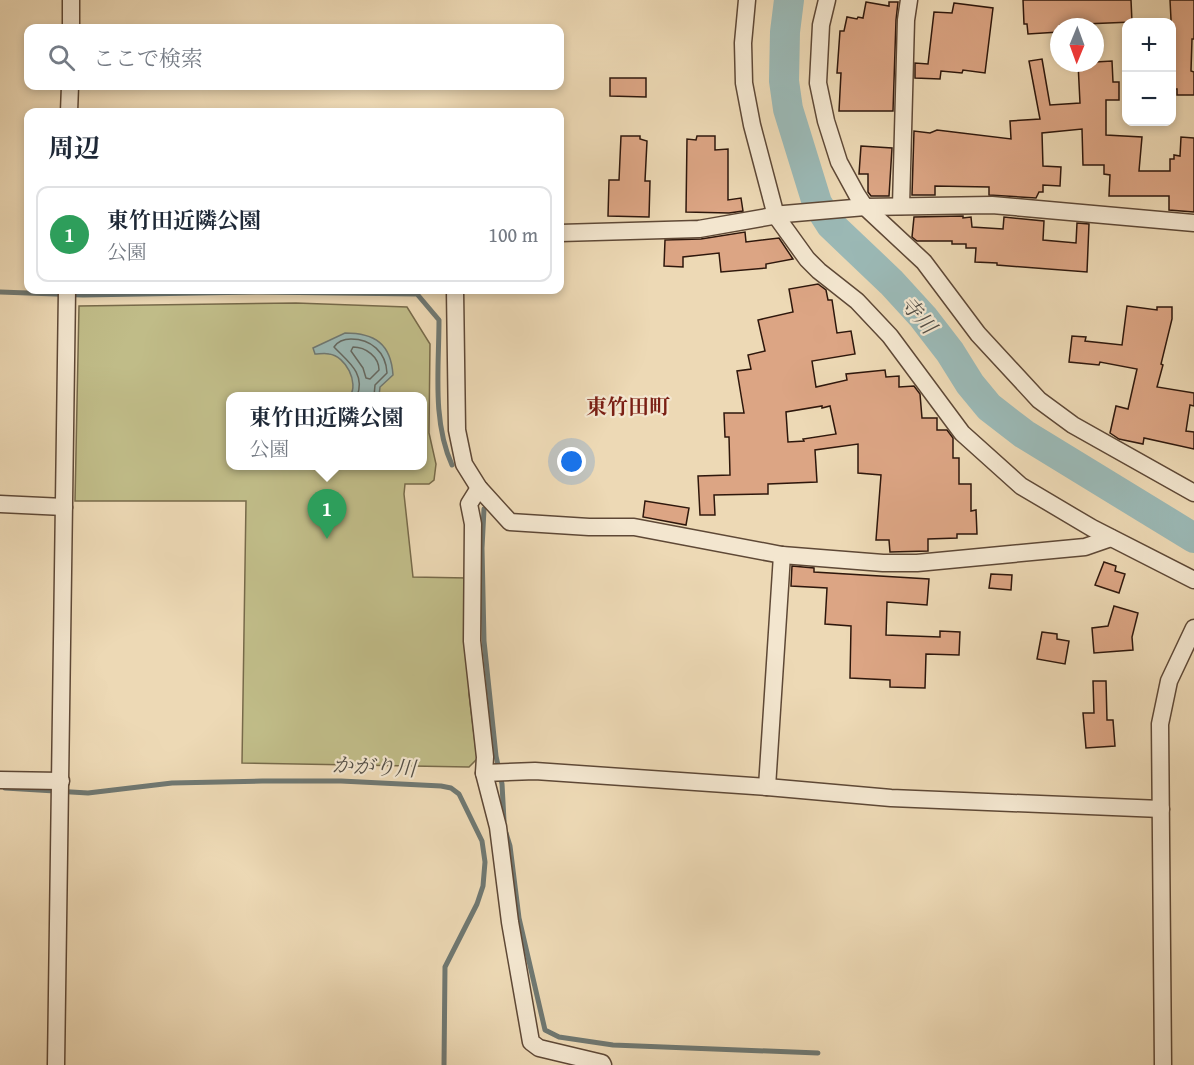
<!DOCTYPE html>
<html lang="ja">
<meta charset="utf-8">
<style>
body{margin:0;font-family:"Gentium Book Plus","Noto Serif JP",serif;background:#f6f6f7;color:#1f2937}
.controls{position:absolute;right:18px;top:18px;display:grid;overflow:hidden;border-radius:12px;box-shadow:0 3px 9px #0003}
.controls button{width:54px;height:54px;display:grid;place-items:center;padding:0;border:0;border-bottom:2px solid #e0e1e3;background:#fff;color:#1f2937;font:30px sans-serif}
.compass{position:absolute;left:1050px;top:18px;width:54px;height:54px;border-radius:50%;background:#fff;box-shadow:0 3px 9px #0003;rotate:181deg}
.you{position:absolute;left:572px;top:462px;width:21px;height:21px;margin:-15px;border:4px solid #fff;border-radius:50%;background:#1a73e8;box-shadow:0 0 0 9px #1a73e833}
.badge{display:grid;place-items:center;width:39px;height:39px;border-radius:50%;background:#0f766e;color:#fff;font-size:20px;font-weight:700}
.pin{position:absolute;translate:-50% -50px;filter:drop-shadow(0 2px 3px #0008)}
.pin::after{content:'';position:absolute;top:32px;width:21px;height:18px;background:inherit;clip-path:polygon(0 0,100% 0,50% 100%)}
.popup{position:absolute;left:226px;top:392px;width:201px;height:78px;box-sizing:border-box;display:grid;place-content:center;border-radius:12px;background:#fff;filter:drop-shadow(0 2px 4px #0005);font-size:20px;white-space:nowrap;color:#747a83}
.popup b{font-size:22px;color:#1f2937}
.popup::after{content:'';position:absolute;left:50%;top:100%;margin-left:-12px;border:12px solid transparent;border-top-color:#fff}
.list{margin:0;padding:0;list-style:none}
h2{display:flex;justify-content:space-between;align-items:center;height:78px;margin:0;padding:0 24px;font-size:26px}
h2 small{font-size:20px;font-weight:400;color:#747a83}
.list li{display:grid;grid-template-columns:39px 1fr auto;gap:18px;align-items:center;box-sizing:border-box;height:96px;margin:0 12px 12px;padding:0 12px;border:2px solid #e0e1e3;border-radius:12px}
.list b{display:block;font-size:22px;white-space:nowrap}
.list p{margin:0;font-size:20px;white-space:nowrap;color:#747a83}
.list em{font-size:20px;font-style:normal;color:#747a83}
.icon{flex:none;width:33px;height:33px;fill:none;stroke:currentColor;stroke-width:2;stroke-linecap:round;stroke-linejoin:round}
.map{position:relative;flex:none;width:1194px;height:1065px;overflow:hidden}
.search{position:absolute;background:#fff;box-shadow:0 3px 9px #0003;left:24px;top:24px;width:540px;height:66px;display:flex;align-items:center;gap:15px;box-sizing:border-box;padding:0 21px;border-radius:12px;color:#747a83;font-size:22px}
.panel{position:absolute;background:#fff;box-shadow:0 3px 9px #0003;left:24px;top:108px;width:540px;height:186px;border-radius:12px}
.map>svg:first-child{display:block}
.green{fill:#c0bc88;stroke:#776a4a;stroke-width:1.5;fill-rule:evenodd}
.water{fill:#9bb9b6;stroke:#6f7872;stroke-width:1.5}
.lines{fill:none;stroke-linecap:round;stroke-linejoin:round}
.shore{stroke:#646861;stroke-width:1.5}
.stream{stroke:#6f7872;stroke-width:5}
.river{stroke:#9bb9b6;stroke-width:30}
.building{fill:#dca584;stroke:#2e170c;stroke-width:1.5;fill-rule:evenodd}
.minor-casing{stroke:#5e4836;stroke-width:19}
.minor{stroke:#f3e6cf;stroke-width:16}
.labels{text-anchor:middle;stroke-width:4.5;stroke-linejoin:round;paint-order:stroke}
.water-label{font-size:21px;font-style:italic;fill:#545048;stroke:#f3e6cf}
.neighbourhood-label{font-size:21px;font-weight:bold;fill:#7a1f14;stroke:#f3e6cf}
</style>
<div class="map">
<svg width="1194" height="1065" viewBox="0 0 1194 1065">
<rect width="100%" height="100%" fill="#edd9b5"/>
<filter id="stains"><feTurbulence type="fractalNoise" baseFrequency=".00333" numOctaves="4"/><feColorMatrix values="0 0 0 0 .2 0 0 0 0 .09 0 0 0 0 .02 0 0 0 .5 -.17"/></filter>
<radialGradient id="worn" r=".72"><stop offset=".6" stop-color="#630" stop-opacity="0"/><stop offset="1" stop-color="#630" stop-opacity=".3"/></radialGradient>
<path class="green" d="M296,303l111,4 23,37 -1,89 7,31 -2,16 -5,4h-24l-1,10 9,83 54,1 2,116 8,65 -8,8 -227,-4 4,-262h-171l4,-195zM231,396h192v70h-192z"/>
<path class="water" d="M345,333c30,0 46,11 48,42l-13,12 -1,9h-29c9,-13 -4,-40 -21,-42 -4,-1 -10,0 -14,0l-2,-6z"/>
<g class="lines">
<g class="shore">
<path d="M353,347c13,0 26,10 26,23l-9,9 -4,-1 -3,-10 -12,-17z"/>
<path d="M357,396c9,-23 -10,-35 -23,-49 4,-6 9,-8 17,-8 20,0 35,13 36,34l-12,12 -1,11"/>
</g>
<g class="stream">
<path d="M0,292l83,3 176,-3 158,2 22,26c0,48 -7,101 13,145"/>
<path d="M484,509l-2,39 2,93 12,115 6,28 2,37"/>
<path d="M5,788l83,5 84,-10 90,-2h79l100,5 10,2 8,6 23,47 3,21 -2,24 -6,18 -32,63 -1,98"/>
<path d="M506,833l4,13 9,72 26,112 14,7 54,8 205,8"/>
</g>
<path class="river" d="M789,0l-4,32 -1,49 4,28 29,94 14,22 60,57 32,35 27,35 20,32 19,23 35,27 170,104"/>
</g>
<g class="building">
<path d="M1023,0h108l1,22 -72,3 -1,7 -31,2 -1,-10h-3z"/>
<path d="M1170,0h24v39h-2l-1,32 3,1v23h-17v-6h-4l1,-50h-2z"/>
<path d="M866,2l23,4v-4h9l-2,18 -3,91h-54l2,-38h-4l3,-42h4l3,-14 10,2 1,-2 5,1z"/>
<path d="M954,3l39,5 -8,65 -22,-3 -1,3 -21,-2 -1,8 -25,-1v-15l13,1 6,-52 18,1z"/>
<path d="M1042,59l8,46 30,-2 -2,-40 34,-2 1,21h6v18h-13v35l36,2 -3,34h31v-12h4v-4l6,1 1,-19 13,1v74l-25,-2v-14h-60l1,-21 -6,-1v-9h-21l-1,-36 -40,4 1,33 18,1 -1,19 -17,-1v7h-4l-3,6 -47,-3v-8l-54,-1v9h-23l2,-64 16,2 7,-3 74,9 -1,-18 30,-2 -11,-58z"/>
<path d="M610,78h36v19l-36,-1z"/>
<path d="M621,136h19v3l7,2 -2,40h5l-1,36 -41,-1 1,-36h10z"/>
<path d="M697,136h18v14l13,-1v51l13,-2 2,13 -14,2 -43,-1 1,-73 9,1z"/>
<path d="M861,146l31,2 -3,48h-18l-3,-4v-18h-9z"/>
<path d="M963,216v2l8,-1 1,10 31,2 1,-12 40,4 -1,19 33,3 1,-20 12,1 -2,48 -90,-7v-2l-22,-1 1,-14h-10v-4h-14v-3h-35l-5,-4 2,-20z"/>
<path d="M745,232l1,10 33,-4 14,21 -27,5v4l-45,4 -2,-19 -36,4v10l-19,-1 1,-26 36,-1z"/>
<path d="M818,284l8,6 2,10h4l5,33 14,-2 4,23 -43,7 4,26 31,-7 -1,-6 39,-4 1,7 13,-1v11l15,-1 6,8 2,24h15v12h10l6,8v20h6v26h12v27l5,-1 1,24h-20v4l-29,1v12l-38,1 -1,-12h-13l5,-65 -23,-2v-29l-43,6 2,32 -49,2v10l-54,1 1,20h-15l-2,-39 32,-1 -1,-38h-4l-1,-24h20l-7,-42 14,-2 -3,-14 17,-4 -7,-31 35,-8 -4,-23zM822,406v2l8,-2 6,28 -33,5 1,2 -16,1 -2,-30z"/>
<path d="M1127,306l30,4v-3h15v12l-11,45 2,1 -6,22 37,6v13l-4,-1 -4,26 8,1v17l-50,-11 -1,6 -24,-5 -9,-6 6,-27 12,3 9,-40 -37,-7 -1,3 -30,-3 3,-26 14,1 -1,4 37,4z"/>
<path d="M645,501l44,7 -3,17 -43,-8z"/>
<path d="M1104,562l12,4 -1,5 10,3 -6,19 -24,-8z"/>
<path d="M792,566l22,2v4l115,7 -2,26 -40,-3 -1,33 54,2v-6l20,1 -1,23 -33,-1 -1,34 -35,-1v-7l-40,-2 1,-52 -26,-2 2,-36 -36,-2z"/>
<path d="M991,574l21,1 -1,15 -22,-2z"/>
<path d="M1114,606l24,7 -6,24 1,13 -39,3 -2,-25 16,-2z"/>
<path d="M1042,632l15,2v5l12,2 -4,23 -28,-5z"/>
<path d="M1093,681h13l1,39h6l2,26 -29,2 -3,-35h11z"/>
</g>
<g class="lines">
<defs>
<g id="minor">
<path d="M747,0l-4,43 1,40 8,42 24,91 31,43 12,12 38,30 33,35 72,97 59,53 71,42 102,52"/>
<path d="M827,0l-6,25 -3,58 8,38 13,41 18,33 8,12 59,55 54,72 61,66 34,25 121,68"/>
<path d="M71,28v-28"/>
<path d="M69,112l1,-26"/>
<path d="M901,206l5,-186 3,-20"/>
<path d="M560,233l139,-4 85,-15 81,-7 127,-2 202,18"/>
<path d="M455,290l2,140 7,34 15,24 31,34 79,5h45l148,28 101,8h34l168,-16 26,-9"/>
<path d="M479,488l-10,16 4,20 -1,117 13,116 -1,16 14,54 12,95 21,120 8,6 63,15 1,2"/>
<path d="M0,504l64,3"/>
<path d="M484,773l51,-2 232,16 124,11 270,11"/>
<path d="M0,780l61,1"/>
<path d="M767,787l15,-232"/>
<path d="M56,1065l11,-775"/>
<path d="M1163,1065l-3,-341 9,-43 25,-53"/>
</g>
</defs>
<use href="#minor" class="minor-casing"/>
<use href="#minor" class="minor"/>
</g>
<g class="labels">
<g class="water-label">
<text transform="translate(918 315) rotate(49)" y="7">寺川</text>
<text transform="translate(374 767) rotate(3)" y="7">かがり川</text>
</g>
<g class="neighbourhood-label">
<text x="628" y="414">東竹田町</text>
</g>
</g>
<rect width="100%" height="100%" filter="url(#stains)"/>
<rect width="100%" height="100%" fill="url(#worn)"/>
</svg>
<div class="controls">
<button>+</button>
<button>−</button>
</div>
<svg class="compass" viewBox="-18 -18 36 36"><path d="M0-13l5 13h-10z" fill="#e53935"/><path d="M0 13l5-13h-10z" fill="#747a83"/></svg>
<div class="you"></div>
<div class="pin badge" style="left:327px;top:539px;background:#2e9e5b">1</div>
<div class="popup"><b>東竹田近隣公園</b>公園</div>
<div class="search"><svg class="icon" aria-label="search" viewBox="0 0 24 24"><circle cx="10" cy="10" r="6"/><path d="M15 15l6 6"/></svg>ここで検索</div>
<section class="panel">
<h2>周辺<small></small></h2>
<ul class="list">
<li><span class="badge" style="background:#2e9e5b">1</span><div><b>東竹田近隣公園</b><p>公園</p></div><em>100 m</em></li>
</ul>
</section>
</div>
